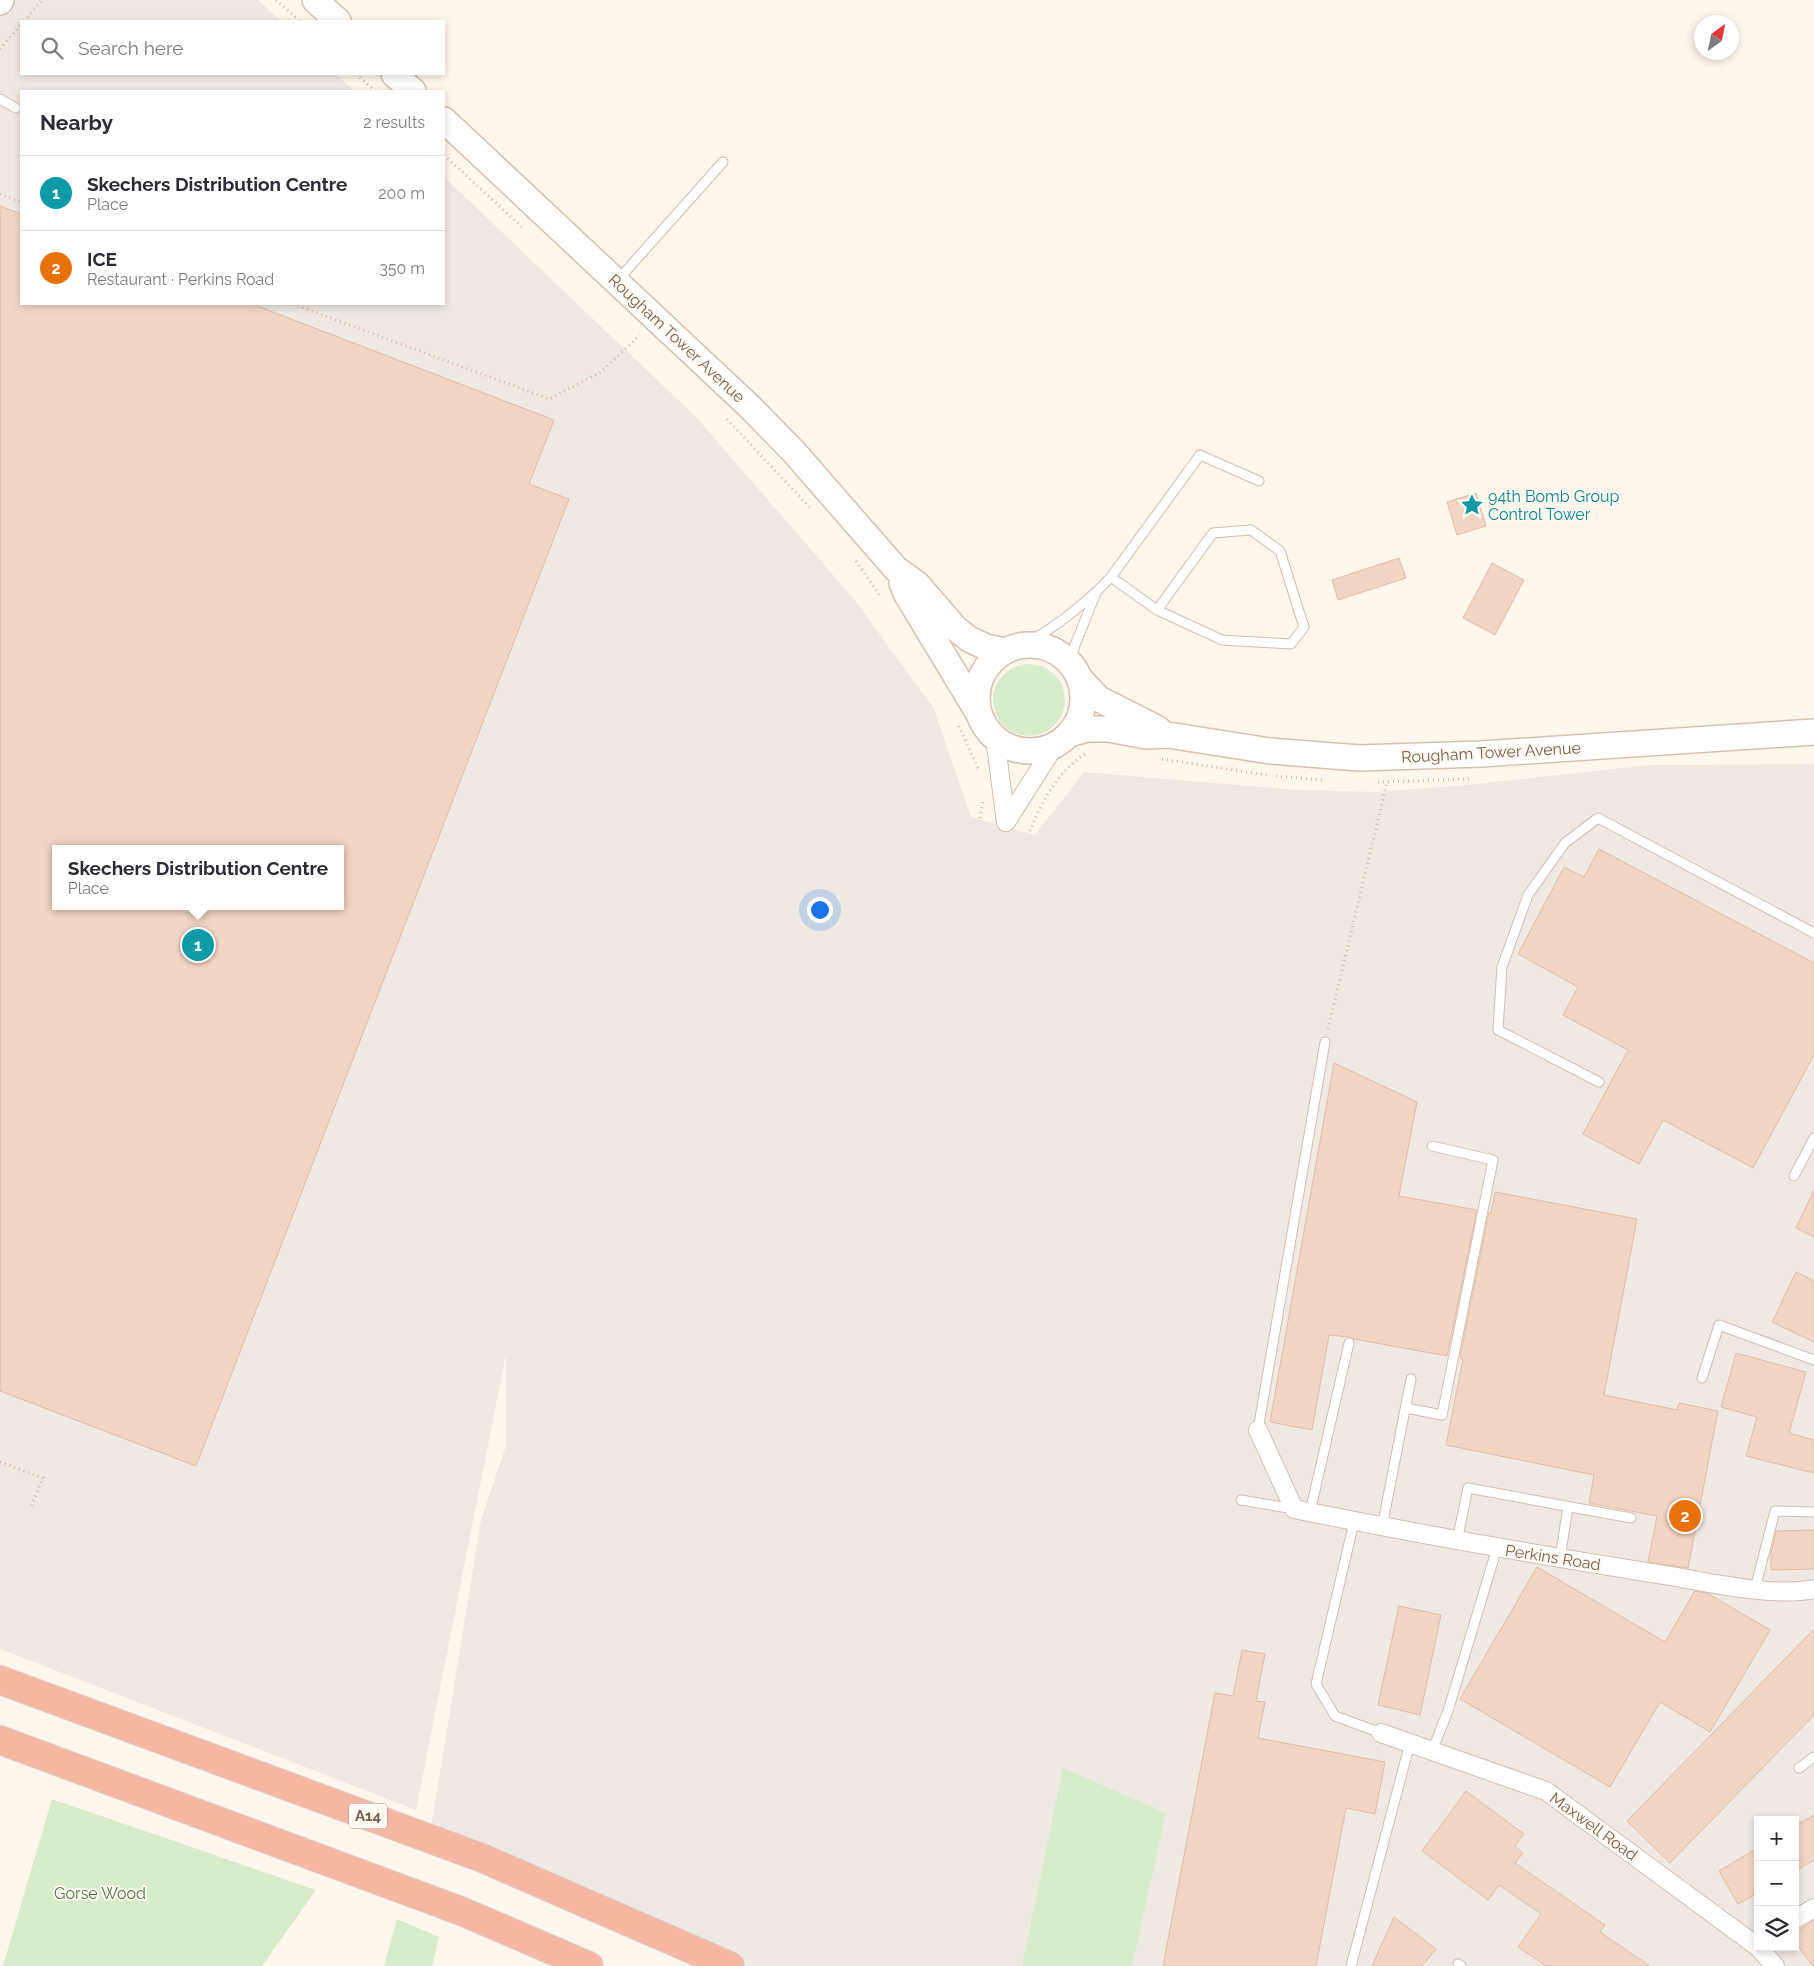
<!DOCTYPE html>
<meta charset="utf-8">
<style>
body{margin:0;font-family:Raleway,sans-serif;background:#f7f7f7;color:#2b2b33}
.controls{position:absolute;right:15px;bottom:15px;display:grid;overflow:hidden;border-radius:0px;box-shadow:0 2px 8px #0003}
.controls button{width:45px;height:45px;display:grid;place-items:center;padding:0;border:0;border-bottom:1px solid #e1e1e2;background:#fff;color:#2b2b33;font:25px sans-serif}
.compass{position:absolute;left:1694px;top:15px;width:45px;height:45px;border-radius:50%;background:#fff;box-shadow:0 2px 8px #0003;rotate:33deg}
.you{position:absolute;left:819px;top:909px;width:18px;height:18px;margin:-12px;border:4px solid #fff;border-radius:50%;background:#1a73e8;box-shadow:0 0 0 8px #1a73e833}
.badge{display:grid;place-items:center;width:32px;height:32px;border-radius:50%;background:#0b8043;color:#fff;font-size:16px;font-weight:700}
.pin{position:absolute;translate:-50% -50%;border:2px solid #fff;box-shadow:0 1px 5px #0006}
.popup{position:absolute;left:52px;top:845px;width:292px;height:65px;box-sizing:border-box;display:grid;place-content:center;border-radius:0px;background:#fff;filter:drop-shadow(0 1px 4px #0005);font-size:16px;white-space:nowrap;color:#7c7c81}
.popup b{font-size:19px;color:#2b2b33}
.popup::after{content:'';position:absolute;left:50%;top:100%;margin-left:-10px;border:10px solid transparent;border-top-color:#fff}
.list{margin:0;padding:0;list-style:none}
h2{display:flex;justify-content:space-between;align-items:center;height:65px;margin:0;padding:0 20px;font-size:21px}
h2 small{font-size:16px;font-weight:400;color:#7c7c81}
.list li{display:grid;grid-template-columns:32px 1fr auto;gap:15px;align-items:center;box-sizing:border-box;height:75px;padding:0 20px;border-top:1px solid #e1e1e2}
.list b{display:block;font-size:19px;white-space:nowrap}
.list p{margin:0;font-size:16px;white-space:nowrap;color:#7c7c81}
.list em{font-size:16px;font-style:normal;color:#7c7c81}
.icon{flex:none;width:28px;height:28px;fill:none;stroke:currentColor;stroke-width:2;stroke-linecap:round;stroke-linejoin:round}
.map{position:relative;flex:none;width:1814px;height:1966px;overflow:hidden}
.search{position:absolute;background:#fff;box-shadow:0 2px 8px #0003;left:20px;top:20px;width:425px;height:55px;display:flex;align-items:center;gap:12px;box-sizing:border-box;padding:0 18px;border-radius:0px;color:#7c7c81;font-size:19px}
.panel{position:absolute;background:#fff;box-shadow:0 2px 8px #0003;left:20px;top:90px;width:425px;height:215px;border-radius:0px}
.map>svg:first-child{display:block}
.industrial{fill:#efe9e4;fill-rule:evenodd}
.green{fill:#d8ecc9}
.building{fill:#f3d5c3;stroke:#e6bba3;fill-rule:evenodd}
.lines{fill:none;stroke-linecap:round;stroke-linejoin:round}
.lane-casing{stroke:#d1beb0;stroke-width:11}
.street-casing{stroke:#d1beb0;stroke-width:20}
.secondary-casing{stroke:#d6c0b0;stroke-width:28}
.highway-casing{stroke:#dad1cd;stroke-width:30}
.path{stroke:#d9b8a5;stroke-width:3;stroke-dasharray:1 4;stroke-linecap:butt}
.lane{stroke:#fff;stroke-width:9}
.street{stroke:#fff;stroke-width:18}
.secondary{stroke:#fff;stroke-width:25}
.highway{stroke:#f7b7a3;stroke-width:28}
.labels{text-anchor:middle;stroke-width:4;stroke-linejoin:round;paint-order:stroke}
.shield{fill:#fffaf3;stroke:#a28b7f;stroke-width:1}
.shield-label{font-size:15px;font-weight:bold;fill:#7a5c4d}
.street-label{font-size:16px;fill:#7a5c4d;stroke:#fffaf3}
.culture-label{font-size:16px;fill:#0d838f;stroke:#fffaf3;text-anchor:start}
.park-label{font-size:16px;fill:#537a41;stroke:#fffaf3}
</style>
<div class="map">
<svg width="1814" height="1966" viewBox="0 0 1814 1966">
<rect width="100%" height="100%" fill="#fdf6ec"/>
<path class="industrial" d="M0,0h258l23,21h-260v53h315l18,17h-333v213h423v-127l252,240 158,182 80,110 37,108 64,18 49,-63 215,18 78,2 89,-7 184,-20 164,-1v1202h-1076l-307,-138 50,-308 25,-74v-92l-90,456 -416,-161zM56,849h284v57h-284zM1758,1820h37v127h-37z"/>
<g class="green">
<circle cx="1029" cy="700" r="36"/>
<path d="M1063,1768l103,45 -34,153h-110z"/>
<path d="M52,1799l264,91 -54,76h-259z"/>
<path d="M397,1919l42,18 -7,29h-48z"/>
</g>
<g class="building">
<path d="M0,206l21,8v90h231l302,116 -25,64 40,15 -373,967 -196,-75zM56,849h284v57h-284z"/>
<path d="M1476,493l10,33 -29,9 -10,-33z"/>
<path d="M1399,558l7,20 -68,22 -6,-20z"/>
<path d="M1492,563l32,17 -29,55 -32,-17z"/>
<path d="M1599,849l215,114v92l-61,113 -90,-48 -24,44 -56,-30 45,-84 -65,-35 15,-28 -60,-33 46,-87 20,10z"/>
<path d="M1334,1063l83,39 -18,94 78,14 -30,146 -93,-17 -4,-2 -21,-2 -17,95 -42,-8z"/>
<path d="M1814,1190v47l-18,-9z"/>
<path d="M1495,1192l142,27 -33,176 73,15 2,-7 39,8 -30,157 -40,-6 9,-46 -68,-13 5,-28 -148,-30 17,-86 -3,-1 29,-146 2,1z"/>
<path d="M1796,1272l18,9v61l-42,-20z"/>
<path d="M1736,1353l70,19 -17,61 25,7v33l-68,-17 11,-39 -36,-10z"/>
<path d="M1814,1530v39l-43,1v-17l5,-22z"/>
<path d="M1537,1567l128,75 30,-51 12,2 63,37 -60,102 -50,-30 -50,85 -150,-88z"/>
<path d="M1399,1606l42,9 -21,100 -42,-10z"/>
<path d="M1814,1629v86l-144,148 -43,-42z"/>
<path d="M1242,1650l23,4 -9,47 9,1 -7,36 127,24 -10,52 -29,-6 -30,158h-153l52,-273 18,3z"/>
<path d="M1466,1791l58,43 -9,12 8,7 -8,10 90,62 -5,7 50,34h-104l-28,-19 23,-33 -42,-29 -11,15 -66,-49z"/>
<path d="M1814,1815v45l-19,11v-45z"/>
<path d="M1758,1848v45l-20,11 -19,-33z"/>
<path d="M1394,1917l42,32 -14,17h-50z"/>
<path d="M1814,1920v46h-1l-18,-24v-9z"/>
</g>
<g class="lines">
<defs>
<g id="lane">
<path d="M0,99l16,9"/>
<path d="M617,281l106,-119"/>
<path d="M1111,577l46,33 56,-77 38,-3 29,21 24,76 -13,17 -69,-4 -65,-30"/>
<path d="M1018,646c31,-12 70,-45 93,-69l89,-122 59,26"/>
<path d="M1071,664l4,-19 21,-52"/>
<path d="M1599,1082l-101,-52 4,-63 26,-72 37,-52 33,-25 216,115"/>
<path d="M1794,1176l20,-38"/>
<path d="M1702,1378l17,-53 95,35"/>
<path d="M1406,1408l36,7 51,-255 -61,-14"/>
<path d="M1258,1430l67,-388"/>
<path d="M1241,1500l53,9"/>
<path d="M1310,1512l39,-169"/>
<path d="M1354,1522l-38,162 19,32 46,17"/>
<path d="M1382,1527l29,-148"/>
<path d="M1457,1541l11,-53 163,30"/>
<path d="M1560,1558l8,-51"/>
<path d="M1755,1589l20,-78 39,1"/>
<path d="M1432,1751l16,-40 49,-163"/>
<path d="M1799,1768l15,-11"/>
<path d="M1458,1964l3,2"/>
<path d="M1351,1966l59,-223"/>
</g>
<g id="street">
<path d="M995,738l11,84"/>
<path d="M1006,822l49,-77"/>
<path d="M1258,1430l36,79c119,24 238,45 358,64 47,7 117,25 162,16"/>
<path d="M1381,1733l165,58 212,156"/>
<path d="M1795,1919l19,-11"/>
<path d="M1758,1947l17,19"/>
</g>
<g id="secondary">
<path d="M315,0l23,21"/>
<path d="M0,2l1,-2"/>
<path d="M394,74l19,17"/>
<path d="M444,120l306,287 44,45 102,117 21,15 38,44 14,11 17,8 19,4"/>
<path d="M902,583l5,12 72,119"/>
<circle cx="1030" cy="698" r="53"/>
<path d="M1079,678l20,21 59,30"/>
<path d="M1069,734l19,-5h20l38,7 22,-1 102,16 89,7 122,-4 333,-22"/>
</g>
<g id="highway">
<path d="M0,1680l482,178 248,108"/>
<path d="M0,1740l461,171 128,55"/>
</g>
</defs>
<use href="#lane" class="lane-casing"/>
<use href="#street" class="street-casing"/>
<use href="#secondary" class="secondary-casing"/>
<use href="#highway" class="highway-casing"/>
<g class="path">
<path d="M276,0l24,21"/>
<path d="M24,21l18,-21"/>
<path d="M0,49l21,-25"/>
<path d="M356,74l19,17"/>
<path d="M444,155l79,73"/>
<path d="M0,194l21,8"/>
<path d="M293,304l256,95 52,-27 39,-37"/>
<path d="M727,419l84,90"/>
<path d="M856,561l25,36"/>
<path d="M959,726l20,45"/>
<path d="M1162,759l105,16"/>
<path d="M1276,776l48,4"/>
<path d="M1378,782l91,-3"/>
<path d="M980,818l3,-17"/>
<path d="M1030,831c11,-28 28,-60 55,-77"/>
<path d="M1328,1029l59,-247"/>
<path d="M0,1462l43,16 -12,29"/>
</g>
<use href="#lane" class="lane"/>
<use href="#street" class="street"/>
<use href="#secondary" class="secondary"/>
<use href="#highway" class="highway"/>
</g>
<defs>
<symbol id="sight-bare" viewBox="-9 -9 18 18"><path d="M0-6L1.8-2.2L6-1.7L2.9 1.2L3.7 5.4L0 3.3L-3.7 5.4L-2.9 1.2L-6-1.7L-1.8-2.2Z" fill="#0f9aa8" stroke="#fffaf3" stroke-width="2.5" paint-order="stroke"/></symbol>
</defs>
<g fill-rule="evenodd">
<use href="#sight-bare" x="1456" y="489" width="32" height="32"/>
</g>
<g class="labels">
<rect class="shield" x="349" y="1803.5" width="38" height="25" rx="4"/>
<g class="shield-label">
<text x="368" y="1821">A14</text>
</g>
<g class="street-label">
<text transform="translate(677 338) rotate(43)" y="6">Rougham Tower Avenue</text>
<text transform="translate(1491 752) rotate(-3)" y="6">Rougham Tower Avenue</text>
<text transform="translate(1553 1557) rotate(9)" y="6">Perkins Road</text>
<text transform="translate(1594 1826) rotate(36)" y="6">Maxwell Road</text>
</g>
<g class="culture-label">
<text x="1488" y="502">94th Bomb Group<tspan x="1488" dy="18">Control Tower</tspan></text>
</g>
<g class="park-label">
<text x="100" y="1899">Gorse Wood</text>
</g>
</g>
</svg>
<div class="controls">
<button>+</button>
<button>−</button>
<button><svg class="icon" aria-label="layers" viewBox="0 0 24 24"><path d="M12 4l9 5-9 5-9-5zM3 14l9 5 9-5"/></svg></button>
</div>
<svg class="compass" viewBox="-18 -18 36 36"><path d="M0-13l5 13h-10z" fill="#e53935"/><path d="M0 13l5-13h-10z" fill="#7c7c81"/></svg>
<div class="you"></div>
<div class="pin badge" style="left:198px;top:945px;background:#0f9aa8">1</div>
<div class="popup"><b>Skechers Distribution Centre</b>Place</div>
<div class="pin badge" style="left:1685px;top:1516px;background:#e8710a">2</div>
<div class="search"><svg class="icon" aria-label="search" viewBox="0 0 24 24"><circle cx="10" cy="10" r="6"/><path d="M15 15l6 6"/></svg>Search here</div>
<section class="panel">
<h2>Nearby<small>2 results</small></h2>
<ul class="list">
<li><span class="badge" style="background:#0f9aa8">1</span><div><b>Skechers Distribution Centre</b><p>Place</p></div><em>200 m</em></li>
<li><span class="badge" style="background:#e8710a">2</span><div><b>ICE</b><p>Restaurant · Perkins Road</p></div><em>350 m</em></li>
</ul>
</section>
</div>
